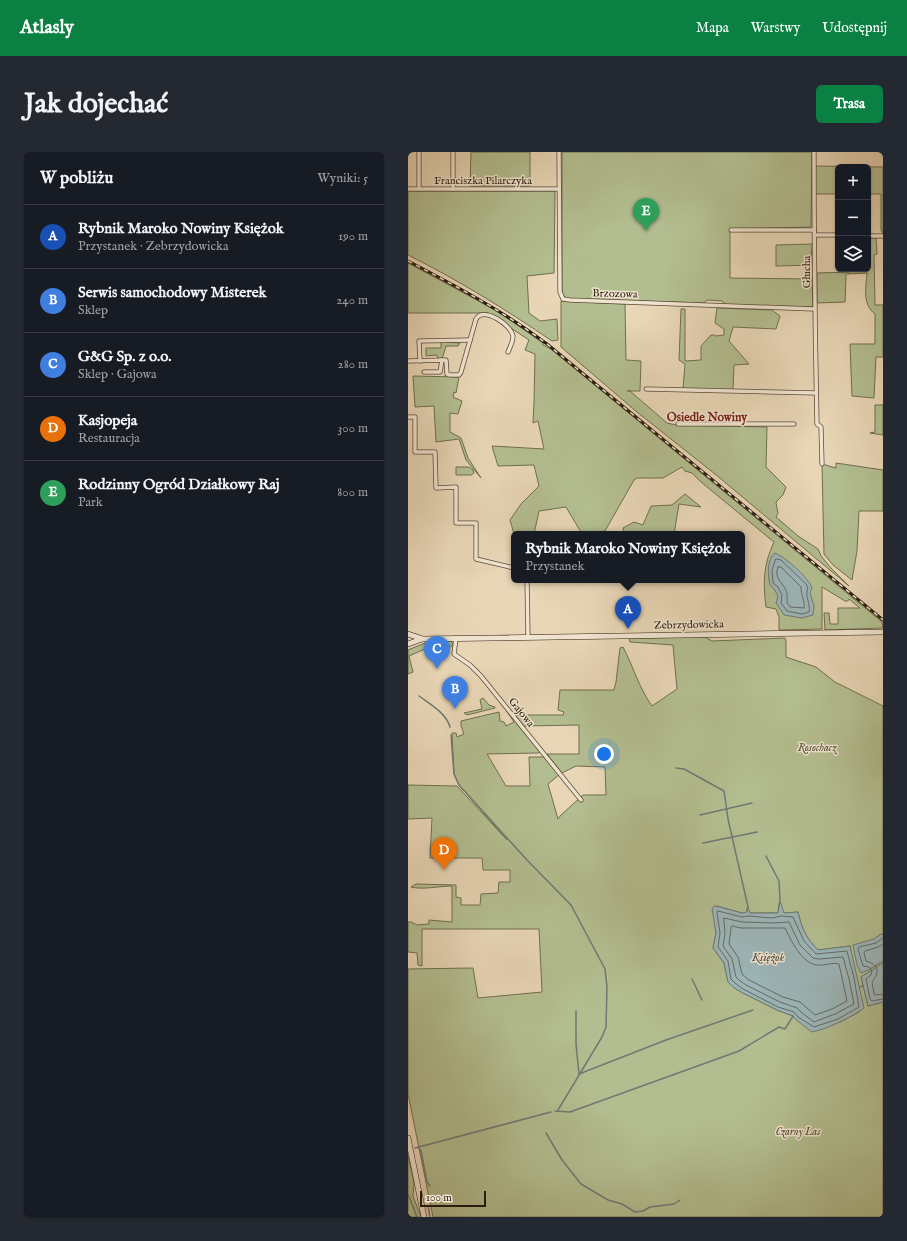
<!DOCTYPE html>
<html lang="pl">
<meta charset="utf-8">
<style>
body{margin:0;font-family:"IM FELL English",serif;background:#242831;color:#f1f3f6}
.controls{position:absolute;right:12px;top:12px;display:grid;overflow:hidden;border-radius:6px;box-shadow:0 1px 3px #0004}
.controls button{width:36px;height:36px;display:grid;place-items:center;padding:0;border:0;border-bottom:1px solid #363941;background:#171b24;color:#f1f3f6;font:20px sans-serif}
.scale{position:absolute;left:12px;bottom:10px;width:66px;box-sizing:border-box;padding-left:4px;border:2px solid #2c1d0e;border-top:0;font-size:11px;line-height:14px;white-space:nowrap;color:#2c1d0e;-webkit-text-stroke:3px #f0e4d0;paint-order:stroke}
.you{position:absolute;left:196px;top:602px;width:14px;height:14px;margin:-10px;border:3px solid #fff;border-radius:50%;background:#1a73e8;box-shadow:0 0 0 6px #1a73e833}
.badge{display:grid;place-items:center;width:26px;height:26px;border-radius:50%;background:#0b8043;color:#fff;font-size:13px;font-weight:700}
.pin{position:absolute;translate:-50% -33px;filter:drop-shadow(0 1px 2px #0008)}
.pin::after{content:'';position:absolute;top:21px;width:14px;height:12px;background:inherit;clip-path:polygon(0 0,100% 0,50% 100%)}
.popup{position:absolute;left:103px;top:379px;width:234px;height:52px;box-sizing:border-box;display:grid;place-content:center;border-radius:6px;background:#171b24;filter:drop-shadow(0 1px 3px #0005);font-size:13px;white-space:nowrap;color:#9ea1a6}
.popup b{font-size:15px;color:#f1f3f6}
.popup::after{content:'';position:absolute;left:50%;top:100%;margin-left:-8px;border:8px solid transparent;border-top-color:#171b24}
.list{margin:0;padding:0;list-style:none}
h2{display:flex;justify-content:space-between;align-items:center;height:52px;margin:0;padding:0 16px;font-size:17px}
h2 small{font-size:13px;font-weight:400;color:#9ea1a6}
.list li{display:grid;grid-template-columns:26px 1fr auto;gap:12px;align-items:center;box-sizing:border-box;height:64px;padding:0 16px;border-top:1px solid #363941}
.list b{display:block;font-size:15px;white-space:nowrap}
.list p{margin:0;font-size:13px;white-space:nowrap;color:#9ea1a6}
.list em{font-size:13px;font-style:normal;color:#9ea1a6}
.icon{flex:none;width:22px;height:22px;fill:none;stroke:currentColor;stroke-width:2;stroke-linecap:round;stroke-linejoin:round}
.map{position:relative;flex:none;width:475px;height:1065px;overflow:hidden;border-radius:6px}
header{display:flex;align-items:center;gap:24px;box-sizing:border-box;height:56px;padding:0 20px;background:#0b8043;color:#fff}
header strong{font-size:19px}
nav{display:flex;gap:22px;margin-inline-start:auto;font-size:14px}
.intro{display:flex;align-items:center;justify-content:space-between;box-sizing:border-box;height:96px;padding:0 24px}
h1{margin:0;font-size:28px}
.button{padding:10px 18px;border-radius:6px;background:#0b8043;color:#fff;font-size:14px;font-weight:700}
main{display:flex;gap:24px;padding:0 24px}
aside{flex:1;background:#171b24;border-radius:6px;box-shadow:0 1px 3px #0004}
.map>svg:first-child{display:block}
.green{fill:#b3be90;stroke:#706e4f;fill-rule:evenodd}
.water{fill:#9cb6b9;stroke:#6f7975}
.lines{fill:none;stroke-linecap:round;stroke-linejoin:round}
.shore{stroke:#646a64;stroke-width:1}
.stream{stroke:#6f7975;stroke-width:1.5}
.street-casing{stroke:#5b4b38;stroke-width:5}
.secondary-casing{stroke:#2c1d0e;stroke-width:6}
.street{stroke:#f0e4d0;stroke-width:3.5}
.secondary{stroke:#f0e4d0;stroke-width:5}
.rail-casing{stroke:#2c1d0e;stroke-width:3}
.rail{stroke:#f0e4d0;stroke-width:1.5;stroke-dasharray:4.5;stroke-linecap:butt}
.labels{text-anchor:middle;stroke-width:3;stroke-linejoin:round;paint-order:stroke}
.street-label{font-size:11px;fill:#2c1d0e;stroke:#f0e4d0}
.park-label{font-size:11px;font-style:italic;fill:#544d35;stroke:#f0e4d0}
.neighbourhood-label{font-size:12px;font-weight:bold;fill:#7a1f14;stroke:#f0e4d0}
.water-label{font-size:12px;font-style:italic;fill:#4e4b41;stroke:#f0e4d0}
</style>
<header>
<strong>Atlasly</strong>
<nav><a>Mapa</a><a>Warstwy</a><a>Udostępnij</a></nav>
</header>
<div class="intro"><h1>Jak dojechać</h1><a class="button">Trasa</a></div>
<main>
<aside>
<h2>W pobliżu<small>Wyniki: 5</small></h2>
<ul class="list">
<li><span class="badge" style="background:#1a4fb4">A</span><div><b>Rybnik Maroko Nowiny Księżok</b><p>Przystanek · Zebrzydowicka</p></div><em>190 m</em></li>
<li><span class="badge" style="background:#3f7fe0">B</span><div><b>Serwis samochodowy Misterek</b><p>Sklep</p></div><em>240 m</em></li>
<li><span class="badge" style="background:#3f7fe0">C</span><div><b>G&amp;G Sp. z o.o.</b><p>Sklep · Gajowa</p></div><em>280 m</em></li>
<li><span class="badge" style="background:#e8710a">D</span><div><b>Kasjopeja</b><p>Restauracja</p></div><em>300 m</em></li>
<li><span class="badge" style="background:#2e9e5b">E</span><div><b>Rodzinny Ogród Działkowy Raj</b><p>Park</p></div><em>800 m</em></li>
</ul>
</aside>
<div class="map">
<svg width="475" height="1065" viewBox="0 0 475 1065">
<rect width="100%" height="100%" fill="#e8d6b6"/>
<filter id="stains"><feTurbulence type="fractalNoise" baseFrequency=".005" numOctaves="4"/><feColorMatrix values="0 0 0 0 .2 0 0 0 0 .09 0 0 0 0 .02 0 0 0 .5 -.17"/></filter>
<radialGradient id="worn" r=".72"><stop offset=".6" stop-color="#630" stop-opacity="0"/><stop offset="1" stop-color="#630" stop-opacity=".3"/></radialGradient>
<g class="green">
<path d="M63,0h59v34h-60z"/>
<path d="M154,0h250l-1,75 -81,2v49l82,1 1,28 -87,-2 -4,-4 -15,-1 -3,3 -134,-4c-5,-2 -8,-3 -8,-9z"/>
<path d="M407,14l68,1v67l-2,-4v-36h-13v-27h-30v27h-24z"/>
<path d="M0,39h146l1,1 -1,81 -27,3 2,37 11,8 17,-2 1,21 -6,1c-47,-32 -94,-61 -144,-86z"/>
<path d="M460,86h8l1,16 -3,1 1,50h8v52h-7l-2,41 -22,-2 -2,-52h25v-30c-13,-10 -9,-27 -8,-41l-21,1 -1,28 -28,1v-30l33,-1v-3h18z"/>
<path d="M404,92l-1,21 -35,1v-21z"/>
<path d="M0,111l89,48 46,32v2l8,4 29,24 302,249 1,6 -58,2 -1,-17h5l1,11h8v-16h22l-11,-9 -1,2h-3l-23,-14v42l-43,1v-13l-3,-8 -10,-2c-3,-25 -3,-41 8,-65l-73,-60 -9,-9 -7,-2 -3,-4 -19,11h-26l-3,2 -29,51 -11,3h-12l-16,-27 -27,4 -5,23h-20l-4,-14 11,-16 18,-18 -5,-21 -36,1 -6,-20 52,3 -6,-28 -5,2 1,-21 1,-48 -10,-4 4,-10 -41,-27h-80z"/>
<path d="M153,149l64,3 1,56 15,1 -1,30h-13h3l37,32 9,2 91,2 -1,40 20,20 -3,8 -6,6 -1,2 2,10 -2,4 22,19 20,13 3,7 10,12 18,18 -134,-112 -78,-62 -76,-65z"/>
<path d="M309,156l55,2 8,6 -4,13 -43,-2 -4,14 20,23 -15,1 -1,25 -50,-1 2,-25 -6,-4 2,-51h4v52l16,-1v-14l10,-11h3l2,1 8,-1v-6l-9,-6z"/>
<path d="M33,190l19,1 -2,3h-12l-4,13h-4l-1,-4 -11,1v-8h15z"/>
<path d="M5,224l46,1 -3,16 -2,-1 -1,5 9,4 -4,13 -8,-1v19l11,6 7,20 13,20 -15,-18 -7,-21 -23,3 -2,-36 -19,1z"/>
<path d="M467,253h8v30l-13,-2 5,-1z"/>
<path d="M428,311l47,7v41h-24l-2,40 -5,29 -19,-15 -9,-11 -2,-90 14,4z"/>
<path d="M48,315h13l4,3 1,3 -3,2h-15z"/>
<path d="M277,342l16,13 -22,-3 -5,30h-50l-1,-6 11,-6 9,3 8,-19 21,-1z"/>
<path d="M297,485l7,4 73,-3 1,3v16l30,10 19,15 48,24v229l-2,-1 -6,5 -7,31 15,-9v2l-22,14 7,29 15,-4v215h-450l-25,-123v-125l65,-1 5,30 64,-6 -3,-63h-117v37l-4,-1 -1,-12 -9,-1v-30h3l6,3 12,-1v-4l23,2v-36c-13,0 -29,4 -41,1l5,-3 40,1v12l5,1v7h19l1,-11 17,-1 1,-11h11v-12h-27l-1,-12h-52l2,-40 -24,1v-34l49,1 50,54 -48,-55 -5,-11 -2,-41h4l1,4 7,-3 -3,-8v-5l38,-9 1,9 4,1 2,4 8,-4 -8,-12 34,42 -2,1 -51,1 19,32h24l-1,-29h15l15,18 -11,9 10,35 3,-4 22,-20h23l-1,-28 -29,-1 -14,7 -15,-19h32v-29l-56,1 -8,-11h48l1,-3 -6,-2 2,-20h54l2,-8 4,-34 3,-1c10,19 16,41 29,59l25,-17 -4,-44 -43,-3 -1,-4zM371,751l5,10 14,-1c4,18 8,26 20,38l32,-4 9,66 -19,10 -47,-6 -16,-6 -36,-18 -8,-5 -5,-5 -4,-19 -11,-15 3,-15 1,-27 25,7h5v-5l3,5h28z"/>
<path d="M34,489h9l2,4 -3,2 -25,2 -16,7 4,16 -5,2v-24l17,-7z"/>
<path d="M75,546l6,7 6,2v1l-28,7 -3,-2 18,-4 -2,-9z"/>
<path d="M0,1004l6,26 -1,14 8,21h-13z"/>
</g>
<g class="water">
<path d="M367,401c13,6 30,22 37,34l-2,6 4,13 -1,9 -11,3 -18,-3 -8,-12 2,-7 -4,-7 -4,-4c-2,-10 -4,-24 5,-32z"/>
<path d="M372,749l4,12 14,-1c4,17 8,26 20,38l32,-4 14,62c-10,8 -39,22 -52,24l-17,-13 -2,-3 -16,-6 -36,-18 -8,-5 -5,-5 -4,-19 -11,-15 3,-15 -4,-24 2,-3h2l26,7 5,-1 1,-5 2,6h28z"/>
<path d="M473,782l2,1v26l-15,9 -7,3 -4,-8 -4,-20 21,-6z"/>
<path d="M475,811v39l-15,4 -7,-29z"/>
</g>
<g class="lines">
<g class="shore">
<path d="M368,407l5,1 25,24 2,4c-4,8 3,15 1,24l-7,2 -15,-3 -6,-8 1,-8 -4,-8 -5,-4 -1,-12z"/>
<path d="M370,415h3l20,20c0,8 4,15 3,21l-14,-1c-5,-7 -2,-6 -3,-13 -2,-11 -14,-14 -9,-27z"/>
<path d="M310,759l24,6 6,-1 24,2 9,-2 12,1 11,24 12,13 31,-3 7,27 5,29 -21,12 -24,8 -16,-10 -4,-5 -16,-5 -35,-18 -8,-6 -4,-4 -3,-18 -10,-14 2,-14 -3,-20z"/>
<path d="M316,766l18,4 30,1 17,-1 11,23 13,13 6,1 24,-2 6,22 5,25 -19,10 -21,8 -12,-9 -5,-5 -17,-6 -34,-17 -7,-5 -3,-3 -4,-18 -9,-13 2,-12z"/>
<path d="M324,774l9,2h44c6,12 16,35 32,37 7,1 15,-3 22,-1l8,37 -15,8 -17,6 -15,-13 -17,-5 -34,-17 -7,-6 -4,-17 -9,-13 2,-16z"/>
<path d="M475,786l-7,5 -17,4 -1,2 5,17 6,1 3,4 -1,4 -5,4 4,20 2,2 11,-2"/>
<path d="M475,792l-5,3 -13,4 -1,2 2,8c13,4 14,11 6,21l2,12 2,1 7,-1"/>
</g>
<g class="stream">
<path d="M11,544c11,8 27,17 31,31"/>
<path d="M43,583l3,39 5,11 68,75 44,45 34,64 2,18 -1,40 -4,10 -44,73"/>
<path d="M268,616l8,1 40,22 4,28 20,88"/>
<path d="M292,663l52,-12"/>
<path d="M295,691l54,-11"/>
<path d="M358,704l13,25 1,20"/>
<path d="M284,827l10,21"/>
<path d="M452,835l3,-1"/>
<path d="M168,859v33l3,30 87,-34 87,-30"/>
<path d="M147,959l15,1 169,-61 40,-24 6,2 8,-13"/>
<path d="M138,981l16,27 19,24 27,16 14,4 13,8 8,-1 7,-4 24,-3 6,-4"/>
<path d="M10,995l3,4 6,31 3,4"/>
<path d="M7,996l136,-36"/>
<path d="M0,1042l9,23"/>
<path d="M18,1054h2l2,11"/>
</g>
<defs>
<g id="street">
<path d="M151,0l1,140 3,7 7,1 244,9"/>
<path d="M406,0c0,91 1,181 3,272l4,3 1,37"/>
<path d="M0,37h151"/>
<path d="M11,37v-37"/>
<path d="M45,37v-37"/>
<path d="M323,78h83"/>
<path d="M407,83h23"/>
<path d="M460,84h15"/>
<path d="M0,209l38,-1 1,14 3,1h9l2,-3 15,-53c8,-13 35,6 37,17 0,6 -3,11 -5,16"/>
<path d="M12,209l-1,-20 51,-1"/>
<path d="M16,220h16l2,-12"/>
<path d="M238,237l170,4"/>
<path d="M0,265h7v35h20l1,36 20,-1v36h20v36l38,9"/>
<path d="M270,272h116"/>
<path d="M119,428l1,57"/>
<path d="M48,486l-2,16 16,11 11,11 100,124"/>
</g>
<g id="secondary">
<path d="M0,482l15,5 460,-7"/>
<path d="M0,492l14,-5"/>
<path d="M0,986l16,79"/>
</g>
</defs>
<use href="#street" class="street-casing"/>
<use href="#secondary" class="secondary-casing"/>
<use href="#street" class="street"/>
<use href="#secondary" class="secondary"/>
<defs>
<path id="rail" d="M0,109c48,25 95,50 139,83l336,276"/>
</defs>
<use href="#rail" class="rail-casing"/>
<use href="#rail" class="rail"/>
</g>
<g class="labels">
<g class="street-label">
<text x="75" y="32">Franciszka Pilarczyka</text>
<text transform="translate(398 120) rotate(-90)" y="4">Głucha</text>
<text transform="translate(207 141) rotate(2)" y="4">Brzozowa</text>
<text transform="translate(281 472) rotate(-1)" y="4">Zebrzydowicka</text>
<text transform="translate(114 560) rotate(51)" y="4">Gajowa</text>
</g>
<g class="park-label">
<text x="409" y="599">Rosochacz</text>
<text x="390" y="983">Czarny Las</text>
</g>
<g class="neighbourhood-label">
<text x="299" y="269">Osiedle Nowiny</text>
</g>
<g class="water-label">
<text x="360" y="809">Księżok</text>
</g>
</g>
<rect width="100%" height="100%" filter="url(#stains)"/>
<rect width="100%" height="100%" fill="url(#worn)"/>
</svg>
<div class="controls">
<button>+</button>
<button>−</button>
<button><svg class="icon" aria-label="layers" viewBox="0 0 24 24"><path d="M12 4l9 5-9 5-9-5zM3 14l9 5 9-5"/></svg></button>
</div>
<div class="scale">100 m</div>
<div class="you"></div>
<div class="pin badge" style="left:220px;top:477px;background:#1a4fb4">A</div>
<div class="popup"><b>Rybnik Maroko Nowiny Księżok</b>Przystanek</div>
<div class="pin badge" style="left:47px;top:557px;background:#3f7fe0">B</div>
<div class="pin badge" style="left:29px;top:517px;background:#3f7fe0">C</div>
<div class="pin badge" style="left:36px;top:718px;background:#e8710a">D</div>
<div class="pin badge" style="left:238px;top:79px;background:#2e9e5b">E</div>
</div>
</main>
